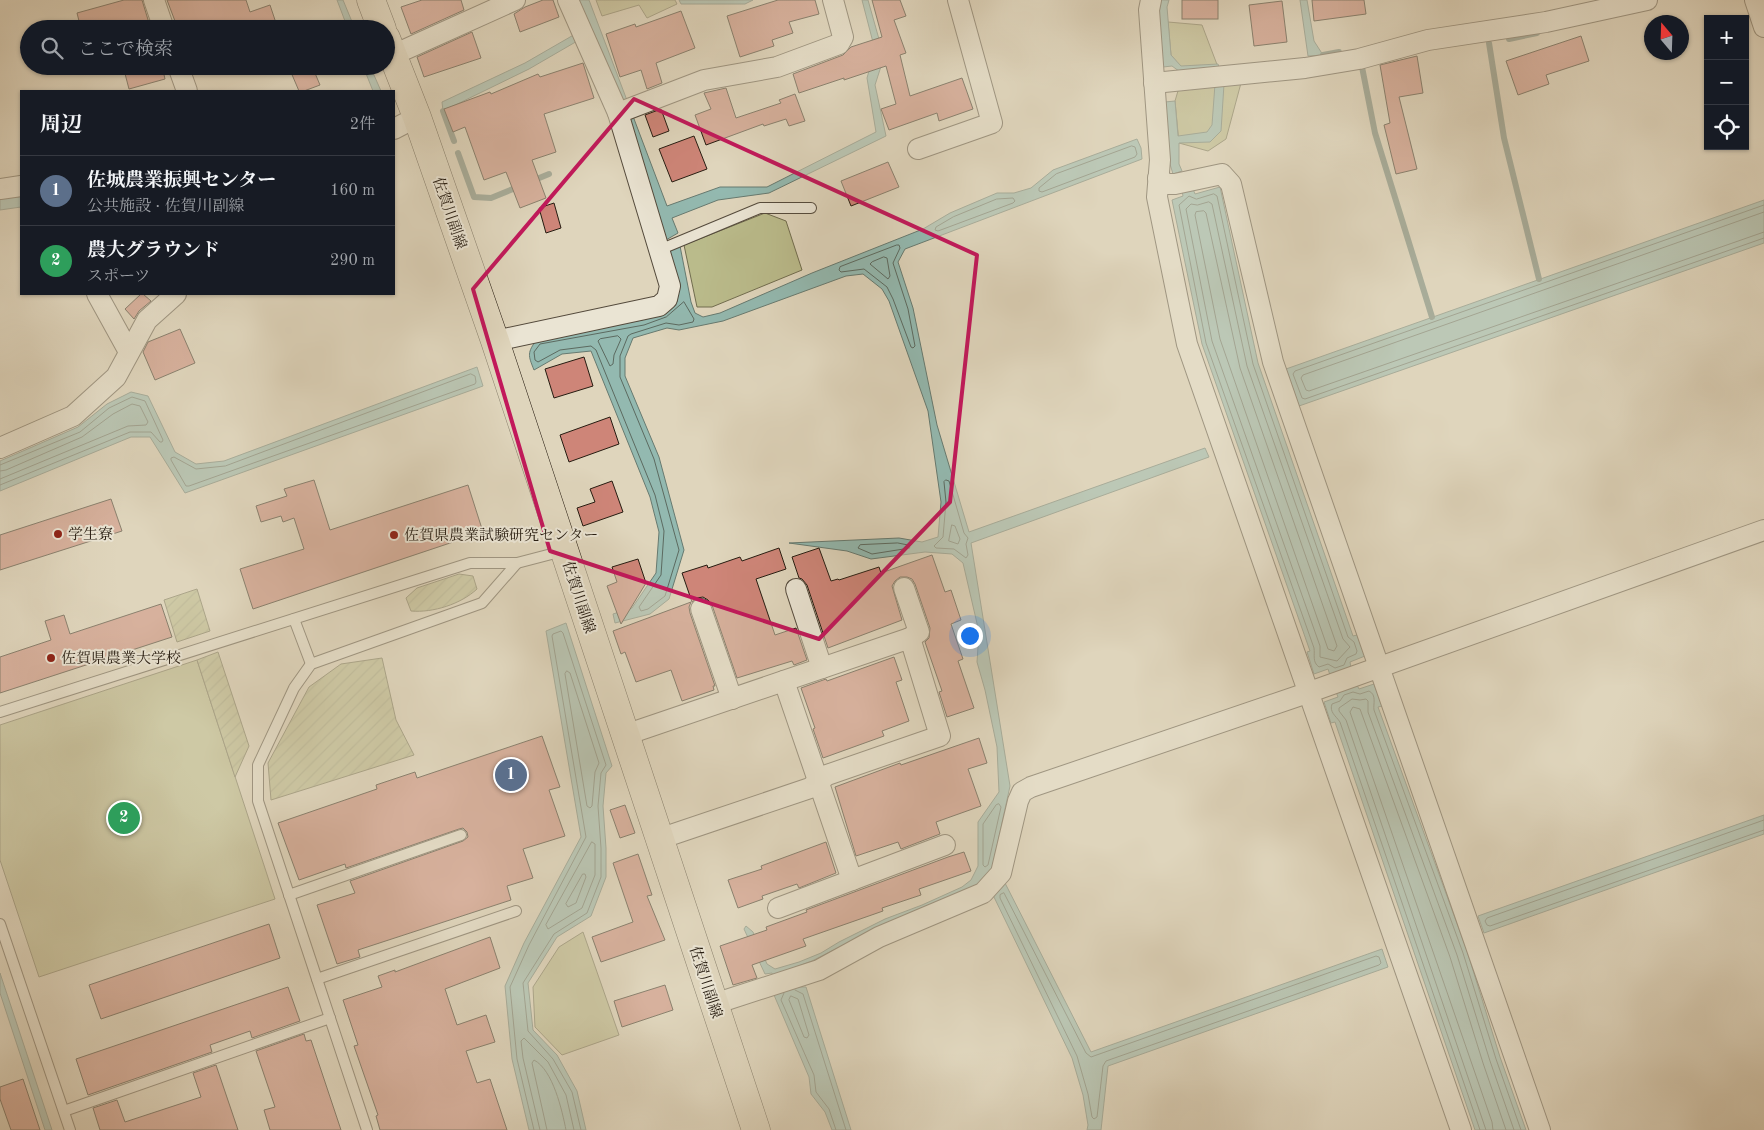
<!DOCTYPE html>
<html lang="ja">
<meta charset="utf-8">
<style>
body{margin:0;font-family:"Old Standard TT","Noto Serif JP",serif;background:#20242c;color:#f1f3f6}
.controls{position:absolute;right:15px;top:15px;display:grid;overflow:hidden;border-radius:0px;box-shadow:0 1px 4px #0004}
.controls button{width:45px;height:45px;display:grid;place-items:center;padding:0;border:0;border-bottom:1px solid #363941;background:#171b24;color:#f1f3f6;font:25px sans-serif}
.compass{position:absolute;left:1644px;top:15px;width:45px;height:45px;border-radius:50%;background:#171b24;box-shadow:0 1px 4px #0004;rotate:341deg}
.you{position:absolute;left:969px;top:635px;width:18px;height:18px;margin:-12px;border:4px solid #fff;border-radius:50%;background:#1a73e8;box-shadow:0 0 0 8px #1a73e833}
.badge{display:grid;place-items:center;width:32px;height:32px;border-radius:50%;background:#8c9099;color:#fff;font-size:16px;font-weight:700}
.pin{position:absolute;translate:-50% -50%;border:2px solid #fff;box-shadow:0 1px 5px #0006}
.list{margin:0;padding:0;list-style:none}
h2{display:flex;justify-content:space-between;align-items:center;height:65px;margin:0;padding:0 20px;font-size:21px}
h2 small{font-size:16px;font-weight:400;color:#9ea1a6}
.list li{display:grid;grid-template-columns:32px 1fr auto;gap:15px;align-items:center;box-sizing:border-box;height:70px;padding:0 20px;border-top:1px solid #363941}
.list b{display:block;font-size:19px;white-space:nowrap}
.list p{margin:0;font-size:16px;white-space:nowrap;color:#9ea1a6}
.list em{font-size:16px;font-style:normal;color:#9ea1a6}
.icon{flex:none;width:28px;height:28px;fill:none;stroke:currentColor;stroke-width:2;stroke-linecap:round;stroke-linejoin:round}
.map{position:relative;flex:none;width:1764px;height:1130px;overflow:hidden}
.search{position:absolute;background:#171b24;box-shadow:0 1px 4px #0004;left:20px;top:20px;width:375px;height:55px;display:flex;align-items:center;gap:12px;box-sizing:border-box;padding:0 18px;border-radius:28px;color:#9ea1a6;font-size:19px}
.panel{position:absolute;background:#171b24;box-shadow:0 1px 4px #0004;left:20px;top:90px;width:375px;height:205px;border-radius:0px}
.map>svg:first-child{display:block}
.grass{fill:#babb8b;stroke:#706c4e}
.garden{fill:url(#garden-furrows);stroke:#706c4e}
.water{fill:#93b9b0;stroke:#677a70}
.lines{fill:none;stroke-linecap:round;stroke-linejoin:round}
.shore{stroke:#5c6a60;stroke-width:1}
.stream{stroke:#677a70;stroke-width:6}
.building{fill:#ce8578;stroke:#261c11}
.lane-casing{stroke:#544a3c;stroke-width:12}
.street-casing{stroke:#544a3c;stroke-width:22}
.primary-casing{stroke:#261c11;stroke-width:29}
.lane{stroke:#eae4d3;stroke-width:10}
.street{stroke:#eae4d3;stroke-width:20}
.primary{stroke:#dfd5bc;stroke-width:28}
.marked{fill:none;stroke:#c2185b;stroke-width:4;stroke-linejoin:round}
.poi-dot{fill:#8f2418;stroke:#eae4d3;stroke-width:2}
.labels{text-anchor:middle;stroke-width:4;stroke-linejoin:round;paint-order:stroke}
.street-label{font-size:15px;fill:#261c11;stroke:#eae4d3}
.poi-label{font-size:15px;fill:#261c11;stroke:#eae4d3;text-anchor:start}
</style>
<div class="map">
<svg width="1764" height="1130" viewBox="0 0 1764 1130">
<defs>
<pattern id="garden-furrows" width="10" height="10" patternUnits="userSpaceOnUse" patternTransform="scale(1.25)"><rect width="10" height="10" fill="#babb8b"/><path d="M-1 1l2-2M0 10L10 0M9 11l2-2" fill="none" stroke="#a0a077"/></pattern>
</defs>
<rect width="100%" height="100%" fill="#dfd5bc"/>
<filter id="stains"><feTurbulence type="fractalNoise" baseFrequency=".004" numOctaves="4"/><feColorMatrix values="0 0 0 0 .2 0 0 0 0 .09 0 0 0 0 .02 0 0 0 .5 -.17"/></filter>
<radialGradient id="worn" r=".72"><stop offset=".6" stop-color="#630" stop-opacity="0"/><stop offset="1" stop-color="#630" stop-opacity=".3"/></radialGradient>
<g class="grass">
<path d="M596,0h79l2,4 -30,14 -8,-13 -37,11z"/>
<path d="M1168,22l34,3 22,58h17l-15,56 -18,12 -29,-8 -4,-42 8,-27 -2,-7 -10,-12z"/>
<path d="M765,213l21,8 16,49 -90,37h-15l-13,-62z"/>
<path d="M197,660l78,239 -236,78 -39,-117v-135z"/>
<path d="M583,932l36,103 -57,20 -27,-28 -2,-40 26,-40z"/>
</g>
<g class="garden">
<path d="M459,574l14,2 4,13c-16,15 -44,24 -66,22l-5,-13 11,-10z"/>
<path d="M197,589l13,42 -33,11 -13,-42z"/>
<path d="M218,652l31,94 -14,31 -38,-117z"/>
<path d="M382,658l14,62 18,35 -143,45 -3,-37 41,-76 32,-23z"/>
</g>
<g class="water">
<path d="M337,0h6l12,29h-7z"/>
<path d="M578,0h11l78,206 53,-19h47l109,-55 -9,-54 8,-28 -13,-50h6l16,57 -9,28 11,51 -117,57 -51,7 -46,18 6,15 -12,7z"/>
<path d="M679,0h74l-8,4h-64z"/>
<path d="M1160,0h9l-2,7 4,48 10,11 37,-2 2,7 -37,3 -11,-8 -9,1 -5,-61z"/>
<path d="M1300,0h7l7,41 9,14 -15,1z"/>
<path d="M577,33l2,7 -50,29 -86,42 -1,-9 83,-39z"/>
<path d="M363,66h7l11,25h-8z"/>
<path d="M1215,84h9l-3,47 -11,11 -31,1v21l3,7 -9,3 -3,-10 -5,-62 10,-1 3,35 29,-4 5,-7z"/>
<path d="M1137,139l4,9 1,11 -237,90 -7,13 15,46 24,117 32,107 236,-84 4,9 -238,86 39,243 -18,83 -15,16 -90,38 -75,38 -19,7 6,19h7l45,143h-19l-7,-18 -14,-18 -2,-17 -35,-82 5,-2 -7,-20 -7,1 -21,-45 2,-3 7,6 14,32 8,5 24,-7 22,-9 18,-11 46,-23 37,-14 40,-18 9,-7 7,-14v-44l21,-30 -2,-45 -12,-57 -8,-28 2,-30 -16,-69 -11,-9 -27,-2 -54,7 -24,-8 -58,-8 110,-5 23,4 16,-5 3,-35 -13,-91 -39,-110 -7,-12 -19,-15 -17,2 -123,45 -44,9 -12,-2 -34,10 -8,20v18l34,81 25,93 -15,49 -19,15 -35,9 -2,-9 19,-6 24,-35 3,-41 -9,-35 -59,-146 -29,3 -28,16c-6,-15 -7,-17 3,-31l105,-19 22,-8 13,-10 2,-17 -11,-37 12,-2 11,56 4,11 8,4 17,-4 92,-40 111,-44 27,-16 47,-20h17l17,-5 22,-18z"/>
<path d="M1220,187l38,176 95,273 4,-1 8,21 -15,6 1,6 -21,7 -2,-6 -14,5 -7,-22 3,-1 -108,-307 -30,-144 11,-4 -1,-5 11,-2 2,5z"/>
<path d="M21,195v12l-21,3v-11z"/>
<path d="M1764,200v43l-465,163 -13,-37z"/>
<path d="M477,367l6,19 -298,107 -35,-56h-19l-131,54v-30l78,-34 29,-23 24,-12 17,4 27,56 21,12 28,-3z"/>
<path d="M566,623l46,143 -6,7 -3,33 3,42v29l-15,39 -34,21 -29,46 5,47 24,25 20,36 9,39h-57l-17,-71 -7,-73 19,-43 57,-106 -35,-206z"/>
<path d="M1374,684l8,22 -4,1 89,244 33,106 26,73h-51l-140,-408 -4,1 -7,-21 14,-5 -2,-5 21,-7 2,4z"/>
<path d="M1764,815v19l-280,99 -6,-17z"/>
<path d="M1005,883l86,169 291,-103 6,18 -280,99 -7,64h-14l1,-5 -5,-30 -11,-37 -79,-163z"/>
<path d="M0,973l52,157h-7l-45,-137z"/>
</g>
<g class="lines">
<g class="shore">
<path d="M1132,146l3,1 2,7 -2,3 -93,35 -3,-1v-3l17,-14z"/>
<path d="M1214,194l3,2 36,168 95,273 6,5 3,9 -1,3 -9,4 -3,7 -9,3 -7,-4 -9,3c-7,-5 -4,-12 -5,-19l-108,-305 -27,-138 10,-9 7,3z"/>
<path d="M997,199l16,-1 2,3 -2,2 -75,28 -3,-1 1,-3 17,-10z"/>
<path d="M1209,202l3,2 35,162 96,273 7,8 -13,14 -17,-4v-11l-108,-305 -26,-132 5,-5 6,1z"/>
<path d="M1764,205l-469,166 -2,3 9,24 3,1 459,-161"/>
<path d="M1204,211l2,2 34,155 97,278 -3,5 -6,-2 -108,-310 -25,-124 1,-3z"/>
<path d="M1764,212l-461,163 -2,3 5,12 3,1 455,-159"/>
<path d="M897,245h2l1,3 -7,15 15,46 7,37 -2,2 -2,-1 -18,-48 -6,-12 -23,-18 -23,3 -2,-2 1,-3z"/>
<path d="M884,257l3,1 3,18 -2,3 -18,-15 2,-2z"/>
<path d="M684,302l10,17 -1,3 -14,3 -13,-2 -35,11 -3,2 -8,20v21l34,82 25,91 -14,46 -17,13 -7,2 -2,-4 22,-32 3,-44 -9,-36 -59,-145 -5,-4 -31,4 -22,12 -3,-2 -1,-8 6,-8 104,-19 22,-8z"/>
<path d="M618,336l3,3 -7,16 -1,9 -3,2 -12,-25 2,-2z"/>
<path d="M471,374l4,2 1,6 -1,2 -286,102h-3l-15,-26v-2l3,-1 22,12 29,-3z"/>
<path d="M0,465l80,-33 29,-24 23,-11 13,4 18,39 -1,2h-2l-9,-10h-21l-130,53"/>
<path d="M0,471l6,-1 76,-33 31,-23 19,-10 8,2 8,16 -2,3 -18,1 -128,53"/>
<path d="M946,480l3,1 15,52 4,5 -2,6 2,11 -2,3 -12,-9 -18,-1 -2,-2 9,-9 3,-35 -2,-20z"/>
<path d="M952,525l3,1 5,13 -2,5 -9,-3z"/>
<path d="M898,543l10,2 2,3 -38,6 -14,-6 2,-3z"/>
<path d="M567,671l3,2 29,90 -4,9 -3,34 -2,2 -3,-2 -22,-132z"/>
<path d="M999,804l2,3 -13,58 -3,2 -2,-2v-41l13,-19z"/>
<path d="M1764,820l-277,98 -2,3 2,4 3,1 274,-96"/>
<path d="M592,842l3,2v31l-13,33 -34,21 -2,-4z"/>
<path d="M583,874h2l1,3 -10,26 -8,4 -2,-3z"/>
<path d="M1004,893l82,160 5,4 285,-101 3,1 2,6 -2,2 -273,96 -3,5 -6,51 -3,2 -2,-2 -4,-23 -11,-38 -77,-158v-3z"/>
<path d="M795,990l8,4 43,136"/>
<path d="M784,993l-3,7 33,75 2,17 13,17 7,21"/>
<path d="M791,996l7,3 11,36 -2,3 -3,-1 -15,-37z"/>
<path d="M534,1130l-17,-71 -7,-72 19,-42 57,-108 -34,-201 1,-2 8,-3 2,2 43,132 -5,8 -3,33 3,42v29l-14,36 -33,21 -31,49 5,48 25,28 19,33 9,38"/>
<path d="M540,1130l-17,-72 -2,-17 3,-3 24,24 18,33 8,35"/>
<path d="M547,1130l-15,-67 2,-3c19,10 28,50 32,70"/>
<path d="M1480,1130l-140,-408c-4,-6 -11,-10 -8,-18l8,-3 4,-6 9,-3 7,2 9,-3c8,4 4,13 5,19l89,243 33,106 25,71"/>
<path d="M1486,1130l-140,-410 -7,-9v-3l13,-9 8,1 6,-1 2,2v11l89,243 33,106 24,69"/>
<path d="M1493,1130l-1,-8 -142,-410 3,-5 7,2 90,248 33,106 23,67"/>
</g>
<g class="stream">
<path d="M1509,39l28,-6"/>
<path d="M1489,43l15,95 35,141"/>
<path d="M1323,55l16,-3"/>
<path d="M1362,67l13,66 57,184"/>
<path d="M443,111l11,30"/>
<path d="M458,153l16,44 17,1 29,-12"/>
<path d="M532,181l17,-7"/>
</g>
</g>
<g class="building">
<path d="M124,0h18l7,23 -17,6h-51l-4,-16z"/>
<path d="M167,0h79l4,12 20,-7 8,24h-100z"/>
<path d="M422,0h39l3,10 -53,24 -10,-27z"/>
<path d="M543,0h10l6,17 -39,15 -6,-18 11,-7z"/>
<path d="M778,0h37l4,14 -30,8 4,11 -21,7 2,6 -34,11 -13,-41z"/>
<path d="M872,0h28l6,16 -12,4 12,33 -6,2 10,41 52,-18 11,31 -34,12 -2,-8 -48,17 -8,-21 15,-5 -10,-38 -42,14v-2l-45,15 -6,-19 50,-19 8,-8 31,-10z"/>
<rect x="1182" y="0" width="36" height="19"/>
<path d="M1312,0h52l2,14 -52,7z"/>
<path d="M1282,1l5,41 -33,4 -5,-41z"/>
<path d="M681,11l14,37 -39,15 6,20 -15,6 -6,-19 -21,7 -14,-43 29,-10 1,3z"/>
<path d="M472,32l9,26 -57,19 -7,-20z"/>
<path d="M1581,36l8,25 -43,14 3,9 -31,11 -12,-34z"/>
<path d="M1417,56l6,37 -24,4 18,72 -21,5 -12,-49 6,-2 -10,-58z"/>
<path d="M583,63l11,35 -50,16 12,38 -24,8 14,38 -26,10 -14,-36 -22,8 -19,-53 -12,5 -9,-23 46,-17 1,2 47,-20 2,3z"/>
<path d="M123,66h39l3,13 -36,10z"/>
<path d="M298,66h14l8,19 -16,6h-5l-9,-21z"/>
<path d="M726,88l10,30 45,-15 -2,-3 16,-6 10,27 -16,5 -3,-7 -22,7 -1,-2 -57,21 -11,-30 16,-6 -7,-16z"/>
<path d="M661,109l8,22 -16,6 -8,-22z"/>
<path d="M694,136l13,33 -35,13 -13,-33z"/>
<path d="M888,162l11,25 -48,19 -10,-25z"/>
<path d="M554,203l7,25 -15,5 -7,-25z"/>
<path d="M141,294h2l8,7 -12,10 -5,8 -9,-10z"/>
<path d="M180,329l15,34 -40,17 -12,-28 5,-10z"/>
<path d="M584,357l9,29 -39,12 -9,-29z"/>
<path d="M610,417l9,27 -50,18 -9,-27z"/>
<path d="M314,480l16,50 138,-45 15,47 -230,77 -13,-40 64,-20 -10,-31 -11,4 -2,-6 -20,6 -5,-16 31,-10 -3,-7z"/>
<path d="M612,481l11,31 -40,14 -6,-18 18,-6 -5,-13z"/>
<path d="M111,499l11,32 -122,39v-35z"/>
<path d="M779,548l7,21 -30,10 19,56 21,-7 11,32 -13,5 -2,-4 -55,17 -25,-73 -4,-5 -5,-3 -6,1 -5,4 -10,-29 25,-8 1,3 32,-11 2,4z"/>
<path d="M819,548l12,33 7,-2 1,1 40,-13 2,6 51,-18 13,37 6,-2 10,30 -10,4 12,35 -5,2 16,47 -27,9 -8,-25 3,-1 -17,-49 4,-4 1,-10 -15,-44 -3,-5 -5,-2h-7l-5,4 -3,5 10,34 -74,28 -21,-63 -5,-6 -3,-1 -7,-21z"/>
<path d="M638,559l8,24 -25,41 -14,-38 10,-4 -5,-15z"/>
<path d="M691,602l-2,5 1,6 25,73h-2l1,4 -32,11 -11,-31 -35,12 -11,-30 -4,2 -8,-23z"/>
<path d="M161,604l11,33 -172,56v-36l51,-17 -6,-19 19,-6 6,19z"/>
<path d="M894,657l8,23 -6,2 13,39 -27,10 2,5 -61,22 -10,-29 2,-1 -14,-40 25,-9 1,2z"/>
<path d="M542,736l18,51 -11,3 16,46 -42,13 10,29 -26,8 4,14 -153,50 2,7 -23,7 -20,-59 38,-12 -5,-12 113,-40 5,-4 -1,-5 -4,-4 -4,1 -113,39 -1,-4 -46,16 -21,-57 99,-34 -1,-4 39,-13 2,6z"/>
<path d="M979,738l8,25 -19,6 13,37 -45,16 4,12 -39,15 -3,-7 -42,14 -21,-69 65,-24 1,2z"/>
<path d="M625,805l10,28 -15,5 -10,-28z"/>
<path d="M826,842l10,31 -37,15 -2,-4 -35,12 1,3 -25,9 -10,-28 34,-11 -1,-3z"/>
<path d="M964,852l7,19 -52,18 2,6 -39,13 1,3 -80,28 3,7 -54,19 5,13 -24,7 -13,-39 47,-16 -1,-3 41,-15 -1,-2 142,-53z"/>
<path d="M638,854l14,41 -5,1 18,44 -64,22 -9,-25 41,-15 -20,-59z"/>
<path d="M269,924l11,34 -179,61 -12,-34z"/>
<path d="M490,937l10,31 -55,21 12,36 29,-10 9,27 -29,9 11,32 13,-4 17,51h-127l-4,-14 2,-1 -24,-69 4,-1 -15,-45 39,-13 -4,-11 17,-6v2z"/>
<path d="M665,985l8,25 -51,17 -8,-26z"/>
<path d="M288,987l12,34 -48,17 -2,-7 -40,14 2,7 -124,43 -12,-36z"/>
<path d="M304,1034l2,7 5,-1 30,90h-71l-6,-20 11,-3 -19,-56z"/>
<path d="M216,1065l22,65h-138l-7,-22 24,-8 8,22 76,-25 -8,-24z"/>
<path d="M23,1079l17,51h-29l-11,-31v-12z"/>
</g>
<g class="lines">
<defs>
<g id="lane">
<path d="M659,250l101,-42h51"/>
<path d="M294,619l17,45"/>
<path d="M0,712l470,-149h47l46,-12"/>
<path d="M289,895l172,-60"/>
<path d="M0,924l70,206"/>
<path d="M317,979l199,-68"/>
<path d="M64,1111l266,-93"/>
<path d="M367,1130l-109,-329v-36l36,-77 17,-24 171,-61 35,-40"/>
</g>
<g id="street">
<path d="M154,0l10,29"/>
<path d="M1151,0l-2,10 11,150 -3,37 30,147 274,786"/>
<path d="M1755,0l9,27"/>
<path d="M393,55l122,-55"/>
<path d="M178,66l9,25"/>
<path d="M1154,83l151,-15 54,-9 69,-19 118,-18 101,-22"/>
<path d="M618,113l86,-33 73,-13 62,-23 4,-7 -10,-37"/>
<path d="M394,129l23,-12"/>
<path d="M918,149l74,-26 -34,-123"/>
<path d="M1158,178l9,6h8l47,-10 9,10 42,178 267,768"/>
<path d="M0,189l21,-3"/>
<path d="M97,294l32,58"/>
<path d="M495,341l164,-35 8,-7 3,-13 -52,-173 -50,-113"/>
<path d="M0,448l73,-32 43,-39 31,-57 29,-26"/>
<path d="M904,588l15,44 -9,6"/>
<path d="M796,589l26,79"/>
<path d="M701,609l31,90"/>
<path d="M784,681l68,199"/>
<path d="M625,735l285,-97 30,98 -113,39 -17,13 -151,51"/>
<path d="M778,908l167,-63"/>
<path d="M714,1004l105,-34 60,-33 104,-44 18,-20 17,-72 4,-9 9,-5 276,-94 457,-163"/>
</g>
<g id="primary">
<path d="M371,0l11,29"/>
<path d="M386,38l31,79 78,224 261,789"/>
</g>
</defs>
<use href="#lane" class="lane-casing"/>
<use href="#street" class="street-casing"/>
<use href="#primary" class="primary-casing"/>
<use href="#lane" class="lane"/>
<use href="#street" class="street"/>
<use href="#primary" class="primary"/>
</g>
<path d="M0 0H1764V1130H0ZM634,99l343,156 -27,247 -131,137 -269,-88 -77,-262z" fill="#dfd5bc" fill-opacity=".55" fill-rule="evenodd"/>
<path class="marked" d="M634,99l343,156 -27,247 -131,137 -269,-88 -77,-262z"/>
<g class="poi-dot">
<circle cx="58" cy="534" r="5"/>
<circle cx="394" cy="535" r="5"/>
<circle cx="51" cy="658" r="5"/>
</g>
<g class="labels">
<g class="street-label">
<text transform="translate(450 213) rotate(71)" y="5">佐賀川副線</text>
<text transform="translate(579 597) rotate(72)" y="5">佐賀川副線</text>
<text transform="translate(706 982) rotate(72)" y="5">佐賀川副線</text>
</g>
<g class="poi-label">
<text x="68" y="539">学生寮</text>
<text x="404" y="540">佐賀県農業試験研究センター</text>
<text x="61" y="663">佐賀県農業大学校</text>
</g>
</g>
<rect width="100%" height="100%" filter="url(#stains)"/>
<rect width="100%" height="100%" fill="url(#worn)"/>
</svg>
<div class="controls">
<button>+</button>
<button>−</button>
<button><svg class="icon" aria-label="locate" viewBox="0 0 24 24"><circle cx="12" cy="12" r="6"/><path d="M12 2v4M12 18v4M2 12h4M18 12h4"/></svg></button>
</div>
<svg class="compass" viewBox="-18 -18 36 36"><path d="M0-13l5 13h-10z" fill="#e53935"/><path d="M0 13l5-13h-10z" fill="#9ea1a6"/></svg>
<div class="you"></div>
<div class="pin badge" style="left:511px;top:775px;background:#5c6f8a">1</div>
<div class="pin badge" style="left:124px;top:818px;background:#2e9e5b">2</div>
<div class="search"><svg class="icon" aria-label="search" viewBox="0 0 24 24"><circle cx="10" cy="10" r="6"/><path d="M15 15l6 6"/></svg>ここで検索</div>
<section class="panel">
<h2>周辺<small>2件</small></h2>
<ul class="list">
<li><span class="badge" style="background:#5c6f8a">1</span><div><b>佐城農業振興センター</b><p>公共施設 · 佐賀川副線</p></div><em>160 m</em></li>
<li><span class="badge" style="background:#2e9e5b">2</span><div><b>農大グラウンド</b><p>スポーツ</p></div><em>290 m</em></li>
</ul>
</section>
</div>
